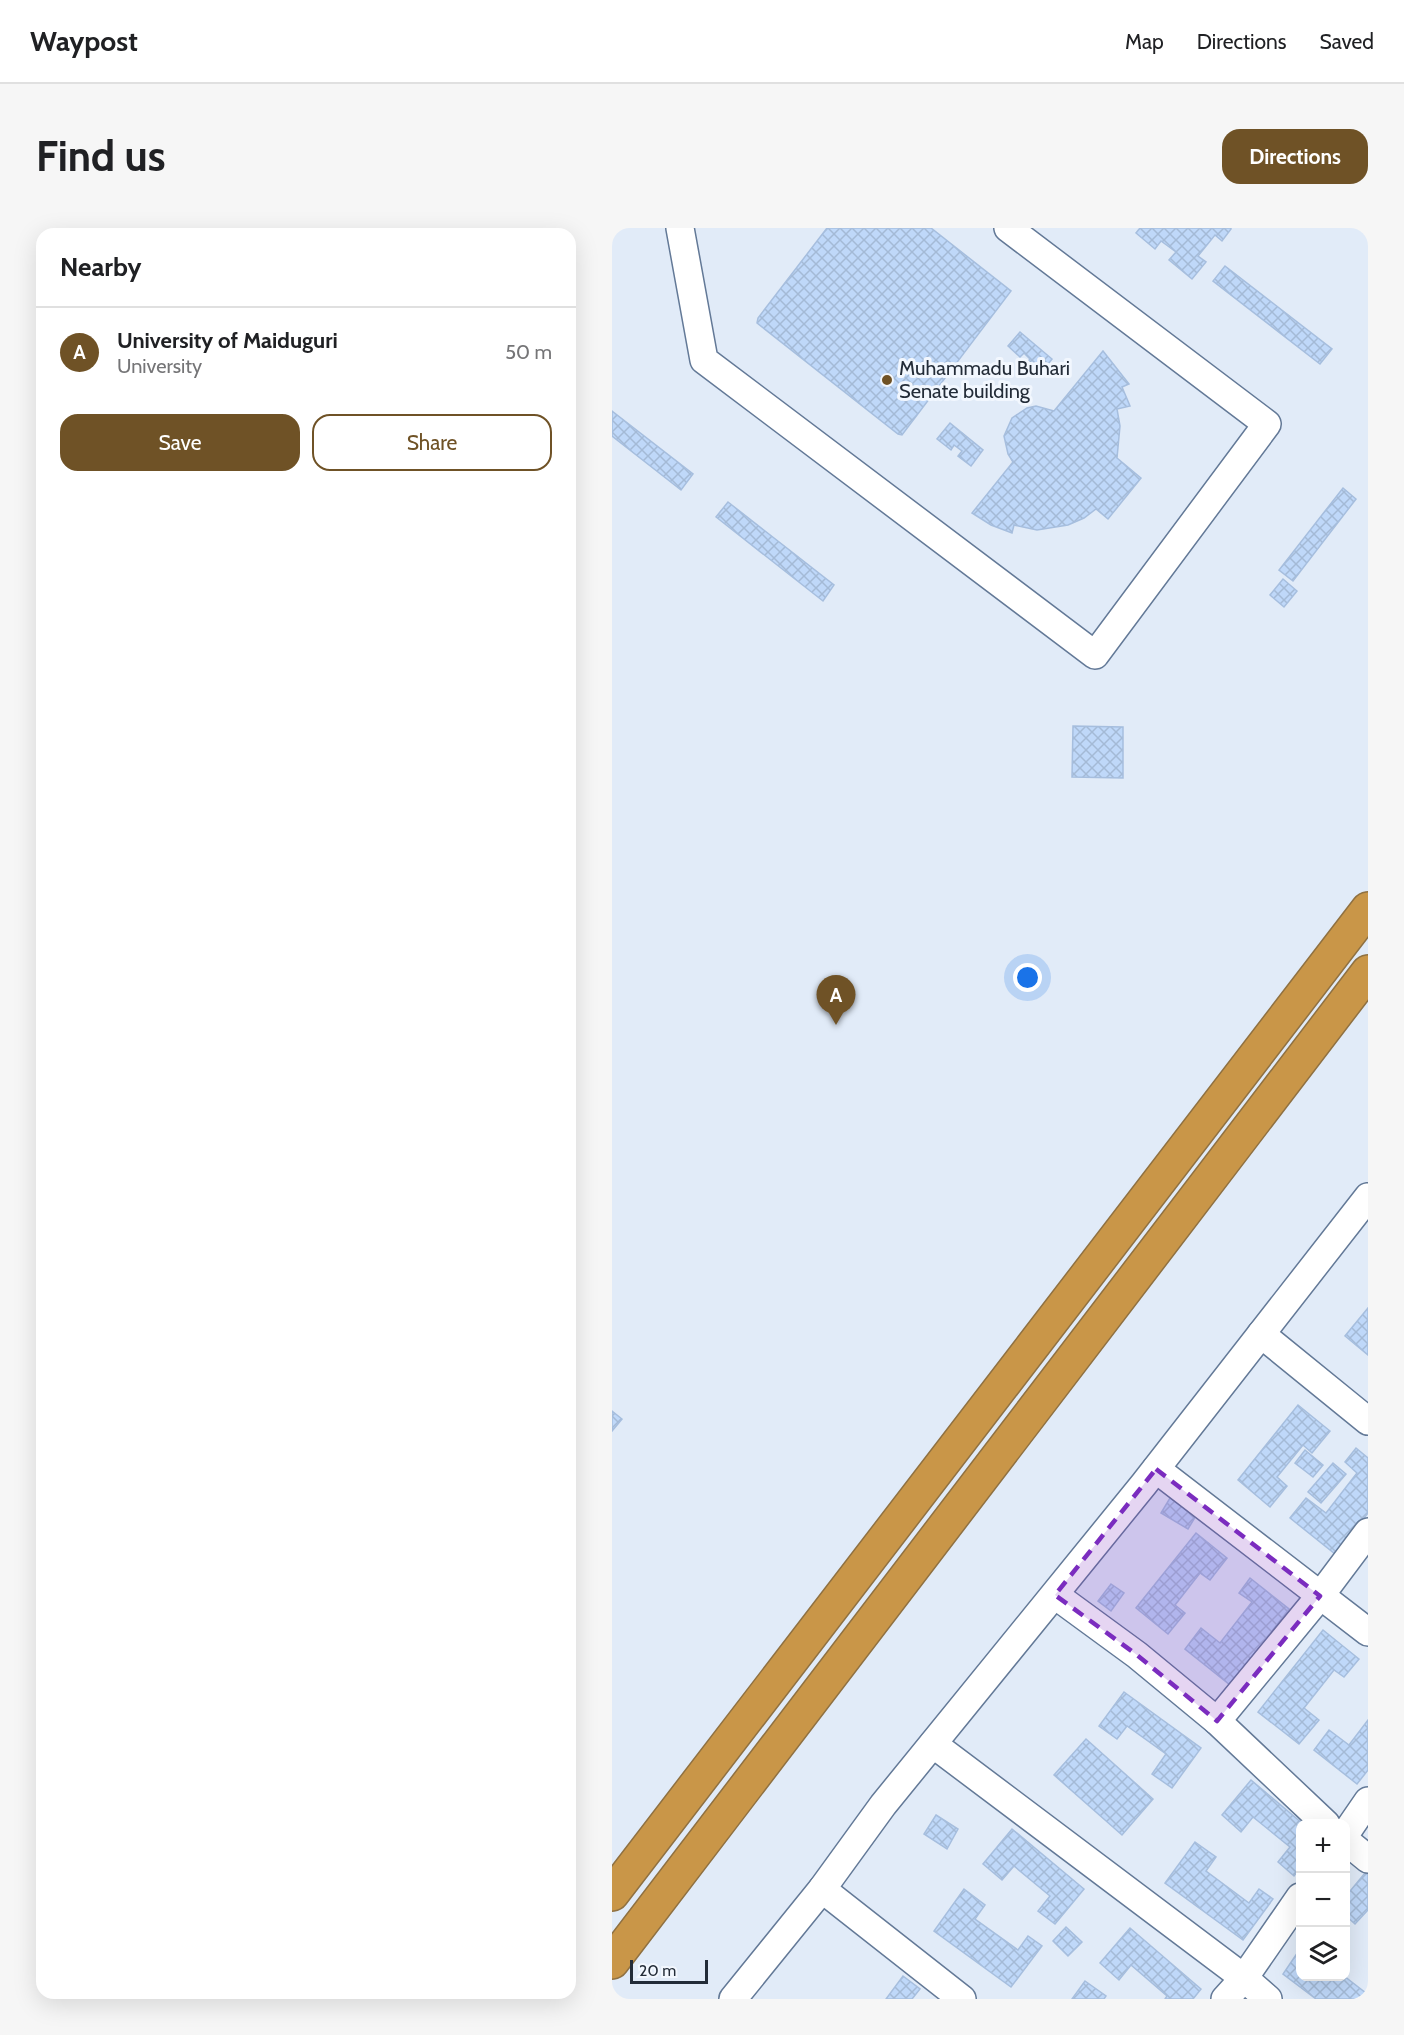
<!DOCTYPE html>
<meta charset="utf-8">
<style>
body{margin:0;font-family:Cabin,sans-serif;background:#f6f6f6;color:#202124}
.controls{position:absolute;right:18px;bottom:18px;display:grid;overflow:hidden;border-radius:12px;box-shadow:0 6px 24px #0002}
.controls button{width:54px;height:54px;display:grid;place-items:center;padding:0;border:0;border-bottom:2px solid #e0e0e0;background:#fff;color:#202124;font:30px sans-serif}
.scale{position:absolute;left:18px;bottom:15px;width:78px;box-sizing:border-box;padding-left:6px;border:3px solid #232c38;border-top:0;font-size:16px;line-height:21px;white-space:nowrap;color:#232c38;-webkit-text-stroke:4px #f2f7fe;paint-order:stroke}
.you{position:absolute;left:416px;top:750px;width:21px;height:21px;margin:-15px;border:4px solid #fff;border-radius:50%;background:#1a73e8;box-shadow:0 0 0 9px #1a73e833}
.badge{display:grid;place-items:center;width:39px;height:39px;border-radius:50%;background:#6f5226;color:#fff;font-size:20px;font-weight:700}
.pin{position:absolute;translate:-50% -50px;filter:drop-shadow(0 2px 3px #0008)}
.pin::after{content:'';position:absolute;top:32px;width:21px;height:18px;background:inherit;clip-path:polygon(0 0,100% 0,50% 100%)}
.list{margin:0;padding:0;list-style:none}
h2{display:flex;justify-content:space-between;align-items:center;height:78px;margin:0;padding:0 24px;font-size:26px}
h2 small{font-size:20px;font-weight:400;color:#757577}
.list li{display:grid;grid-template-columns:39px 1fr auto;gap:18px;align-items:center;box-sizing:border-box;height:90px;padding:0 24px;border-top:2px solid #e0e0e0}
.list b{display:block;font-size:22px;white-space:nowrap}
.list p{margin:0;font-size:20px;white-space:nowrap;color:#757577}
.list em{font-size:20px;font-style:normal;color:#757577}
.actions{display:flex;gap:12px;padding:18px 24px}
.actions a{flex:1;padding:14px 0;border:2px solid #6f5226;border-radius:18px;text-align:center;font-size:21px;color:#6f5226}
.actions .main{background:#6f5226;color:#fff}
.icon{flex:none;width:33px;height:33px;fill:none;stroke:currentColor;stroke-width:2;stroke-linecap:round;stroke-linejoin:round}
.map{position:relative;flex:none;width:756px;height:1771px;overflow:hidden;border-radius:18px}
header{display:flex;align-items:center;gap:36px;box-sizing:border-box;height:84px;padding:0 30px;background:#fff;border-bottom:2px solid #e0e0e0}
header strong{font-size:28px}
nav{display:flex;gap:33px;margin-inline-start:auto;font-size:21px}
.intro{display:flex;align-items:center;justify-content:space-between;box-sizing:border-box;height:144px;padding:0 36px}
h1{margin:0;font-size:42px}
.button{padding:15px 27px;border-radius:18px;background:#6f5226;color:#fff;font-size:21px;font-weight:700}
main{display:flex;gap:36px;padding:0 36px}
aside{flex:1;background:#fff;border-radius:18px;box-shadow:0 6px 24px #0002}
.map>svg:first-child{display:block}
.building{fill:url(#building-cross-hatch);stroke:#a6bede;stroke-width:1.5}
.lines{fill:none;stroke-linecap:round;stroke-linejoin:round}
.minor-casing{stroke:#637997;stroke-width:30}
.highway-casing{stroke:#8f7142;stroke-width:36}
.minor{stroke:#fff;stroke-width:27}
.highway{stroke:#c99648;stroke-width:33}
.marked{fill:#7b2cbf;fill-opacity:0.2;stroke:#7b2cbf;stroke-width:4.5;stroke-dasharray:12 8;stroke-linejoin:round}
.poi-dot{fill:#6f5226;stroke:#f2f7fe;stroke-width:2}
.labels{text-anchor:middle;stroke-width:6;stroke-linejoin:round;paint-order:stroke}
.poi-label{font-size:20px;fill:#232c38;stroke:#f2f7fe;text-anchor:start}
</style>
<header>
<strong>Waypost</strong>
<nav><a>Map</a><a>Directions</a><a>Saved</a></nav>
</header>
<div class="intro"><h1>Find us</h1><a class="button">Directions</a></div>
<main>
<aside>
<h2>Nearby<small></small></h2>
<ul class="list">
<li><span class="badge">A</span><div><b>University of Maiduguri</b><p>University</p></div><em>50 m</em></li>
</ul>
<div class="actions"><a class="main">Save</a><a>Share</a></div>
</aside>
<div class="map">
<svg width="756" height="1771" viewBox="0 0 756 1771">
<defs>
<pattern id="building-cross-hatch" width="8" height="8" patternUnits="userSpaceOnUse" patternTransform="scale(1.5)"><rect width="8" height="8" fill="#bfd8f9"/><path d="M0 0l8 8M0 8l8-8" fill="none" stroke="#a4bad6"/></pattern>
</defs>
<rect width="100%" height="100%" fill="#e1ebf8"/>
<g class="building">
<path d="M215,0h104l80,63 -109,144 -4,-1 -141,-111 1,-5z"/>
<path d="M528,0h91v1l-9,12 -7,-6 -17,21 8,6 -14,17 -23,-19 7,-8 -15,-11 -6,8 -19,-16z"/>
<path d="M613,38l107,83 -12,15 -107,-83z"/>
<path d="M408,104l32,27 -12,15 -13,-11 3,-4 -6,-6 -4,4 -12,-11z"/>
<path d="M491,123l26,33 -7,3 8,19 -13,3 3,17 -3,32 24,20 -33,41 -12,-10 -12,9 -16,7 -31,5 -23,-5 -2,8 -21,-8 -19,-12 41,-51 -5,-8 -4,-18 8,-18 15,-10 9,-2 18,5z"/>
<path d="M0,183l81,63 -12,16 -69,-54z"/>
<path d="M338,195l33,27 -12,16 -13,-10 4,-5 -8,-6 -3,5 -14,-11z"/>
<path d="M731,260l13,11 -63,82 -14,-11z"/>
<path d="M116,274l106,83 -11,16 -107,-84z"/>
<path d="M671,351l14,12 -13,16 -14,-12z"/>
<path d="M461,498l50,1v51l-51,-1z"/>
<path d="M756,1080v47l-23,-19z"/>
<path d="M686,1177l32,26 -18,22 -9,-8 -26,32 10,9 -17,21 -32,-27z"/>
<path d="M0,1183l10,8 -10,12z"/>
<path d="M744,1220l12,10v55l-33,41 -45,-36 16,-20 20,15 31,-40 -12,-11z"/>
<path d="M693,1222l18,15 -10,12 -18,-14z"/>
<path d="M721,1235l13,11 -25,29 -13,-11z"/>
<path d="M558,1270l27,16 -9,15 -27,-16z"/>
<path d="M584,1305l31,25 -17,22 -10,-7 -25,32 10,8 -17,21 -32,-26z"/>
<path d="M638,1350l39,31 -59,76 -45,-36 16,-21 19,15 32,-41 -13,-9z"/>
<path d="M499,1356l13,9 -13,18 -13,-10z"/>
<path d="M711,1402l36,29 -15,18 -10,-7 -30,38 15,12 -20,24 -41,-32z"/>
<path d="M512,1464l77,56 -29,40 -20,-14 14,-20 -39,-28 -10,13 -18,-13z"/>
<path d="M756,1492v50l-11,14 -43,-34 15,-20 20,15z"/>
<path d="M474,1511l67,60 -31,36 -68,-60z"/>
<path d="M639,1552l52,44h-3v44l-6,8 -16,-14 12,-15 -37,-30 -12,15 -19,-17z"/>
<path d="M324,1587l22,14 -11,20 -23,-15z"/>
<path d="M400,1601l72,60 -29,35 -17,-13 12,-15 -36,-30 -12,14 -19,-16z"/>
<path d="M583,1614l21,15 -10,14 43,32 10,-14 14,10 -30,41 -78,-57z"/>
<path d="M753,1645l3,2v35l-13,14 -9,-8v-20z"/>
<path d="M352,1661l21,16 -10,14 43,31 10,-14 14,10 -31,41 -77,-56z"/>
<path d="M454,1699l16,15 -14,14 -15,-15z"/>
<path d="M518,1700l71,61 -8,10h-28l2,-3 -36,-31 -12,15 -19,-17z"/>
<path d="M688,1721v27h44l22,17 2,-2v8h-52l-33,-25z"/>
<path d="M291,1748l17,13 -8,10h-26z"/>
<path d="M473,1753l21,15 -2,3h-32z"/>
</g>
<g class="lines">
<defs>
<g id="minor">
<path d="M68,0l24,132 391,295 172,-231 -259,-196"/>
<path d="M649,1106l107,87"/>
<path d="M544,1241l212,163"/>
<path d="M443,1367l82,60 80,66 109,103"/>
<path d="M605,1493l103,-125 48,-64"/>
<path d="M321,1516l311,234 24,21"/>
<path d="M734,1605l22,-32"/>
<path d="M734,1613l22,18"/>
<path d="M210,1661l140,110"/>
<path d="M121,1771l89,-110 61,-84 261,-321 224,-287"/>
<path d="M613,1771l19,-21 56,-81"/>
</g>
<g id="highway">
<path d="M0,1666l756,-985"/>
<path d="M0,1734l756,-990"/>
</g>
</defs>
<use href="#minor" class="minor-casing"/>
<use href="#highway" class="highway-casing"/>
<use href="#minor" class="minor"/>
<use href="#highway" class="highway"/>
</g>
<path class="marked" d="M544,1241l164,127 -103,125 -80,-66 -82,-60z"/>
<circle class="poi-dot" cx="275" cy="152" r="6"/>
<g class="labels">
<g class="poi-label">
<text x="287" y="147">Muhammadu Buhari<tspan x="287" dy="23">Senate building</tspan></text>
</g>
</g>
</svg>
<div class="controls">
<button>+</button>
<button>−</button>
<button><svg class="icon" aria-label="layers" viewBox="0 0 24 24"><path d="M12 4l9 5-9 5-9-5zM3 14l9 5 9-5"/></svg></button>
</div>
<div class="scale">20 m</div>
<div class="you"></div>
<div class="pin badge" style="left:224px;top:797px">A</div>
</div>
</main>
